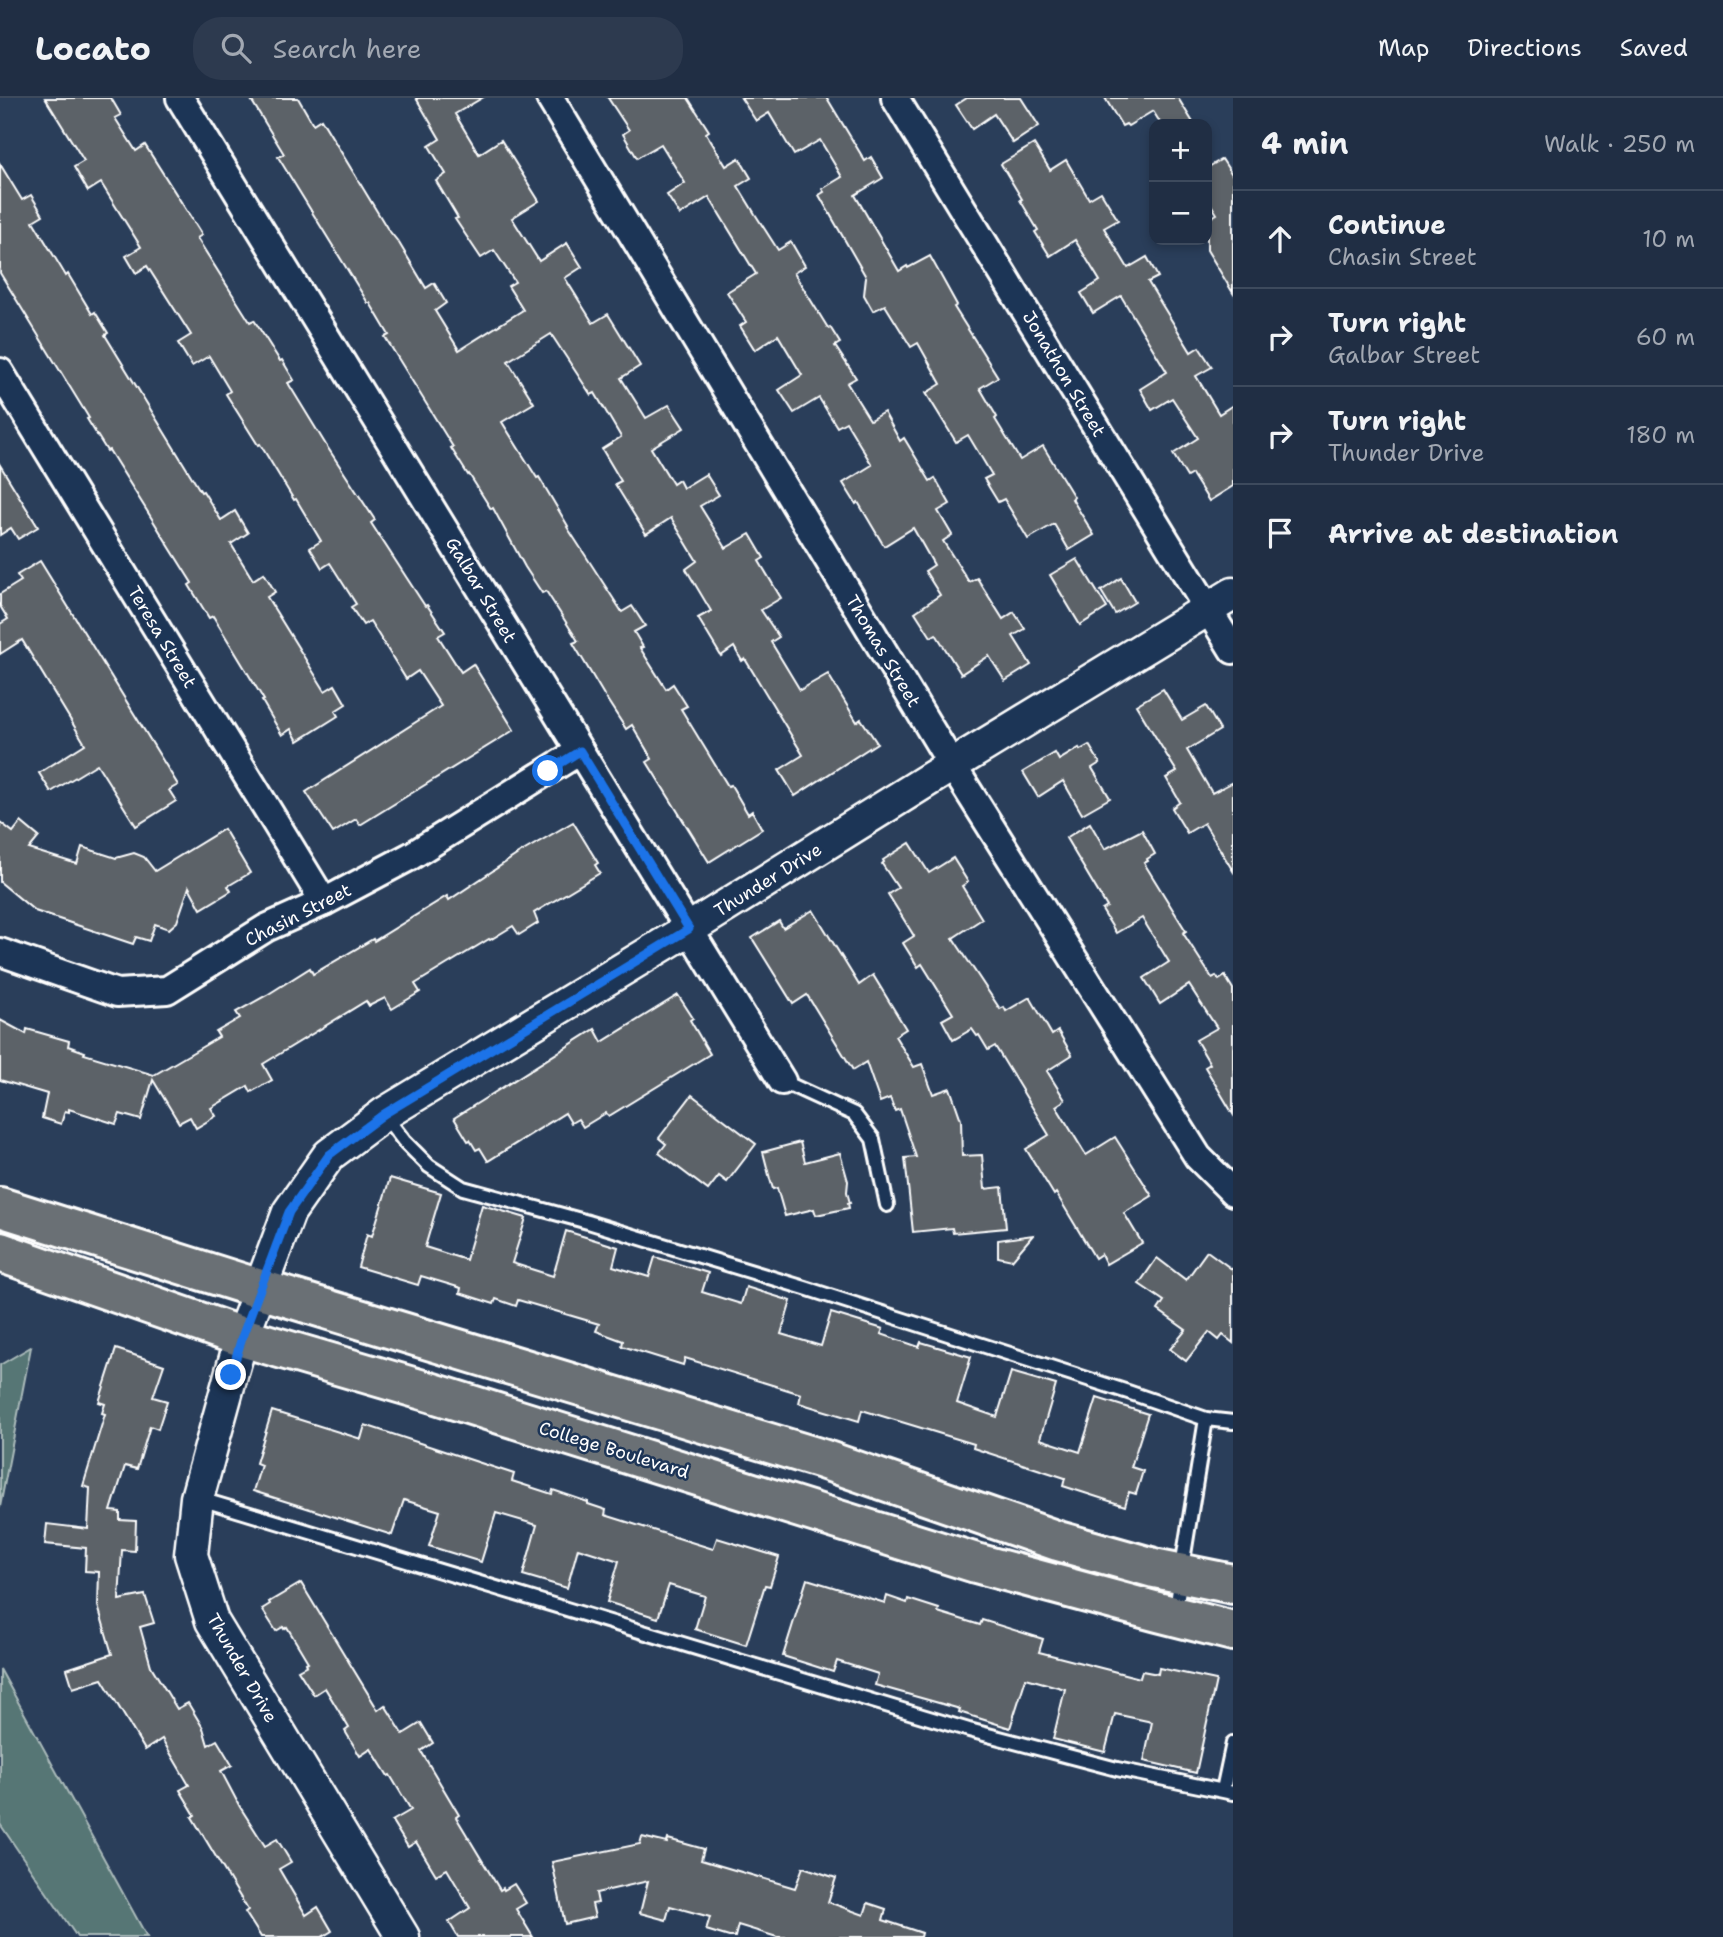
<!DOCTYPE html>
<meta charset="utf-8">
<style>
body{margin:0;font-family:"Shantell Sans",sans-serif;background:#2d3a4f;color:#f1f3f6}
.controls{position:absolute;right:21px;top:21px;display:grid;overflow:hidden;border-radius:14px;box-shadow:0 4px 10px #0003}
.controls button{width:63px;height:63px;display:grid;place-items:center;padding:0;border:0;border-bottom:2px solid #3d4a5d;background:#202e44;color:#f1f3f6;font:35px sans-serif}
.stop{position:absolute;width:21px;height:21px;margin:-16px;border:5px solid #1a73e8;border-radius:50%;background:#fff}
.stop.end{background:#1a73e8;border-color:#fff;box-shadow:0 2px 7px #0008}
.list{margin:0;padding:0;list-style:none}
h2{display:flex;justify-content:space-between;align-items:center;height:91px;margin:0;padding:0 28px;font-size:30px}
h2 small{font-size:23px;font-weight:400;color:#a2a8b2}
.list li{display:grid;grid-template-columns:46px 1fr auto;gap:21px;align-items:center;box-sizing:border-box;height:98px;padding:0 28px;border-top:2px solid #3d4a5d}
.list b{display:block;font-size:26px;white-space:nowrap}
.list p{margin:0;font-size:23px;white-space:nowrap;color:#a2a8b2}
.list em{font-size:23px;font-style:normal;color:#a2a8b2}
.icon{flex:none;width:38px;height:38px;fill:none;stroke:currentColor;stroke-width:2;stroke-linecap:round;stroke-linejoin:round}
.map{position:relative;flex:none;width:1233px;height:1839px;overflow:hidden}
header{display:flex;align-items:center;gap:42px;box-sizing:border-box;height:98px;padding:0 35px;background:#202e44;border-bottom:2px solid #3d4a5d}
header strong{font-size:33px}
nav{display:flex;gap:38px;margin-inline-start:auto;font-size:24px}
.search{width:490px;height:63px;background:#2d3a4f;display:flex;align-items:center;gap:18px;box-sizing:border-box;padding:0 24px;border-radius:28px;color:#a2a8b2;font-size:26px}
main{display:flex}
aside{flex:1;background:#202e44}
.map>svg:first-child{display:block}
.green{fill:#567675;stroke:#aababa;stroke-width:2}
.building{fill:#5c6268;stroke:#fff;stroke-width:2}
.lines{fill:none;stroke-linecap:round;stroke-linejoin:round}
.service-casing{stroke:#fff;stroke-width:18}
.minor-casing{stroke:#fff;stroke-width:32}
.tertiary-casing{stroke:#fff;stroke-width:37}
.primary-casing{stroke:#fff;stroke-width:44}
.service{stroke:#1d3557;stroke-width:12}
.minor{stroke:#1d3557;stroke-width:26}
.tertiary{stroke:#1d3557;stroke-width:32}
.primary{stroke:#6a7074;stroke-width:38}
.route{stroke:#1a73e8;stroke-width:9}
.labels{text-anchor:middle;stroke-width:5;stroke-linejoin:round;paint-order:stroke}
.street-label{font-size:18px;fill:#fff;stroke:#1d3557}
</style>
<header>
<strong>Locato</strong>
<div class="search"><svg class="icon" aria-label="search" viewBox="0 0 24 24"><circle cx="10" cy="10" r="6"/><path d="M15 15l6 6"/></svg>Search here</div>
<nav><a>Map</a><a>Directions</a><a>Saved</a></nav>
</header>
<main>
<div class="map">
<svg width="1233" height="1839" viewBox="0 0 1233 1839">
<rect width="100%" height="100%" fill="#2a3e5a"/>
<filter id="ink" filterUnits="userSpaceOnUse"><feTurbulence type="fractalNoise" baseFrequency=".0143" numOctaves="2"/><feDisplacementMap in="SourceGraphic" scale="14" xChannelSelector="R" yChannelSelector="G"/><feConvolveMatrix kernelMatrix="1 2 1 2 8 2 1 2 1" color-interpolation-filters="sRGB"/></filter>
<g filter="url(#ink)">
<g class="green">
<path d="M31,1249l-31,160v-142z"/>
<path d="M0,1571l147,268h-70l-77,-113z"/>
</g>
<g class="building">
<path d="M45,0h66l10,17 -6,3 21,33 9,-6 57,90 -5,3 53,84 4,-2 26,41 2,-1 12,20 -6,3 38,62 49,75 -4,3 54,83 2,-1 18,27 -7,4 23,36 12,-8 41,66 -154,95 -4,-6 -23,14 -27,-41 135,-86 -23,-35 -12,8 -36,-58 -7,4 -12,-18 5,-3 -26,-41 -8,5 -12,-20 11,-7 -25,-42 -2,1 -34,-56 -2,1 -32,-51 4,-3 -21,-35 -17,10 -14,-23 13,-8 -44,-69 -11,7 -10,-17 15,-9 -40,-64 -13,8 -14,-24 10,-6z"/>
<path d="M250,0h48l15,26 8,-5 66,109 12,15 27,45 8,-5 12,20 -11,8 24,39 64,-40 -15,-24 7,-4 -21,-32 -13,8 -26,-39 3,-1 -22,-37 10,-7 -17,-28 11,-7 -24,-41h66l-27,16 24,40 22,-14 38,61 -27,17 27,43 28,-18 15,24 -17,11 28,45 15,-9 32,52 -19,12 25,40 23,-13 15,23 -33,20 22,36 6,-4 4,8 23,-14 13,21 -19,11 26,42 24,-14 14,24 -5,3 22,37 -20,12 18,27 -8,5 29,48 28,-16 29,48 4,-3 16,24 -82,53 -16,-26 24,-15 -58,-96 -3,2 -8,-14 -13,9 -23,-38 13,-7 -25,-42 11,-8 -26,-43 -25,16 -31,-50 6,-3 -19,-32 19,-12 -26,-44 -4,2 -40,-61 -43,27 26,42 -32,19 35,56 2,-1 29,49 -1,1 55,85 10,-6 13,20 -11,6 9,15 -3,1 26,41 7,-5 14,22 -6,3 47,77 3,-1 17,29 4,-3 10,18 -53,33 -62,-100 5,-3 -20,-34 -6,4 -22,-34 -31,-52 5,-2 -32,-50 -4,2 -17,-26 -32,-59 -2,1 -22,-35 -1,1 -17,-27 2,-1 -68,-110 4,-2 -19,-32h-2l-90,-146 6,-3z"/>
<path d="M608,0h80l21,33 -3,2 20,33 13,-8 12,20 -13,8 17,28 23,36 13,-8 14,24 -11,7 34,55 2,-1 10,16 -5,3 21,32 -9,5 23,37 14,-8 16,29 4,-3 26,43 5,-3 15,26 -12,7 14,24 -9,6 26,41 8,-4 26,41 11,-7 11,17 -12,7 18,29 -26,16 -16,-25 -28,18 -25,-40 -5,3 -16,-25 25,-17 -15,-24 9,-6 -21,-37 -29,18 -26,-44 -2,2 -13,-21 29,-18 -26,-43 -9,5 -18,-29 -25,15 -15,-23 23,-15 -24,-40 -23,15 -15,-24 6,-4 -19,-30 29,-18 -47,-77 -29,18 -13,-20 18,-12 -24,-39 -24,14 -14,-24 6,-4z"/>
<path d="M741,0h86l38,63 6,-4 12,21 -28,17 44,76 8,-5 1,2 22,-12 27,49 -3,2 44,70 -18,11 17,29 -2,2 25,41 23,-14 31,51 -2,2 22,36 -25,15 -15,-26 -26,15 -24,-40 -6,3 -14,-23 8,-4 -24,-40 -12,7 -30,-49 15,-9 -23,-41 -7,4 -26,-42 -12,6 -9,-16 2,-18 -47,-82 5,-3 -2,-3 20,-12 -22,-37 -26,15 -25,-42 -13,8z"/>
<path d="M967,0h54l18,28 -26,17 -19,-29 -22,15 -16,-24z"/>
<path d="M1105,0h73l16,26h-33l-8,-13 -25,15 -2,-2 -4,2z"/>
<path d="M1034,46l16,26 16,-10 23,39 12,-7 17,28 -14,8 24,40 19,-11 11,20 -10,5 43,70 8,-5 13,20 -16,9 23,38 14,-9v81l-24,15 -17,-27 -5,3 -14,-23 25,-16 -26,-40 -20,12 -12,-21 27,-17 -46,-76 -28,17 -12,-20 19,-12 -25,-41 -25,16 -15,-24 3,-2 -18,-30 2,-1 -21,-35z"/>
<path d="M1222,61l11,17v117l-26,-43v-30l10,-6 -10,-16v-30z"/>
<path d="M0,66l22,36 9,-5 12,20 -10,6 33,55 2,-2 24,40 3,-2 13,21 -3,2 96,157 2,-1 18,29 14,-9 13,22 -17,11 22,36 11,-7 11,19 -8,5 58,94 10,-6 11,19 -11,7 3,5 -40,25 -7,-12 -9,6 -20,-34 2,-1 -51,-84 -4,2 -20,-33 3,-2 -83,-133 -2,1 -20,-32 2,-1 -89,-145z"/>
<path d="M0,367l38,62 -20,12 -7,-11 -11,7z"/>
<path d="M1077,461l30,49 -27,17 -30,-50z"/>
<path d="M40,463l138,224 -9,5 7,11 -40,25 -39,-62 -46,28 -12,-19 46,-29 -63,-104 -22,14v-30l8,-5 -8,-13v-12l21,-13 -4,-6z"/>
<path d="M1121,480l14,24 -20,12 -14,-23z"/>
<path d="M1163,591l19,31 24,-14 14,24 -33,20 25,43 21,-11v89l-29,-48 -17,10 -15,-25 8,-6 -14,-24 11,-6 -41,-67z"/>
<path d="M1089,647l11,18 -8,5 18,30 -28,16 -19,-33 -25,16 -15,-25 32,-19 4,7 20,-12 1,2z"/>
<path d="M0,724l13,10 8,-10 18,15 -10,12 48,15 5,-17 34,11 18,-5 10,4 11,14 69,-42 26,44 -22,13 3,5 -30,18 -12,-22 -12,35 -8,7 -14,-5 -6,17 -13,-4 -3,7 -98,-33 -35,-29z"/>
<path d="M573,724l25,41 -3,2 5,8 -66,40 4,10 -19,12 -6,-9 -23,14 -1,-1 -74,45 5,8 -28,17 -7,-11 -16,8 -3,-5 -103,63 9,16 -21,12 -3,-6 -37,22 5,8 -20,12 -6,-11 -11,6 -26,-43 -12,40 -21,-6 -4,10 -47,-15v3l-4,-1 -4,13 -19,-6 5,-24 -47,-14v-60l26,14 1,-5 42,12 -1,5 17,6 -1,2 70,21 65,-38 -3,-5 24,-14 -4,-6 31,-17 43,-27 3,6 60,-35 1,2 73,-45 2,4 69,-46z"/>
<path d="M1090,725l15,26 37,-19 13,24 -8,5 1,2 -4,2 42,68 -3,2 29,45 4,-2 3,4 6,-4 8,13v125l-28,-47 5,-3 -14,-24 21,-12 -28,-43 -29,19 -16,-26 25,-16 -27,-44 -26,15 -14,-23 5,-3 -41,-69z"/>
<path d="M910,745l19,30 24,-15 15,24 -6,4 20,33 -29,19 47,71 4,-2 2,4 24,-14 22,38 6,-4 14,24 -25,16 18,29 -9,6 30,49 29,-18 37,59 -28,17 18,30 -36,21 -5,-10 -6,4 -39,-65 -2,2 -28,-46 23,-14 -54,-89 -7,4 -9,-15 -2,1 -5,-7 -19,11 -11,-20 11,-6 -31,-50 -4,3 -15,-24 11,-7 -26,-42 10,-6 -16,-24 2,-2 -1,-2z"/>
<path d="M813,812l46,75 14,-10 33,54 -11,7 19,31 8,-3 11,30 17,-6 11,32 1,36 20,-1 3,34 17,-2 4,41 -53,5 -1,-5 -39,4 -8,-74 11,-1 -16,-48 -5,2 -5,-13 -10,4 -14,-40 -13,8 -46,-75 -14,9 -41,-66 27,-17 4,7z"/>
<path d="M678,897l15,23 -3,2 20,34 -101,62 -3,-3 -23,14 -5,-8 -7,4 -6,-10 -77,48 -8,-13 -4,2 -6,-10 -2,1 -14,-23 141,-89 7,13z"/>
<path d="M692,997l64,49 -29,38 -8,-6 -11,14 -49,-37 7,-9 -7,-6z"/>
<path d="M800,1044l5,20 35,-9 8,28 -1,11 3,11h-2l1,5 -33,7 -2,-6 -29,7 -8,-28 -4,1 -3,-10 -7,-27z"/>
<path d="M390,1080l51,15 -16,54 41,13 16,-55 44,13 -14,45 41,13 13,-45 52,16 -5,19 36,11 6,-20 53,16 -6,19 39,12 5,-17 45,14 -10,33 40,12 10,-33 52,16 -2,5 38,13 2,-5 50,15 -14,46 40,14 14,-45 45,13 -16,54 40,13 17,-54 51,16 -17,53 12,4 -7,23 -7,-2 -4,14 -62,-20 2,-8 -92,-30 1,-4 -112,-34 -3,11 -60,-18 2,-9 -116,-36 -2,7 -61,-19 1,-5 -27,-10 3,-7 -81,-24 -2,6 -20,-7 -2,5 -34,-11 1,-5 -40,-12 -3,9 -60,-18 9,-33 5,2z"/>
<path d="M1033,1137l-21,25 -14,-3v-17z"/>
<path d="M1207,1153l26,19v73l-10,-8 -4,5 -10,-8 -23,29 -16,-12 16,-19 -28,-20 6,-9 -25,-17 18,-26 29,22z"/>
<path d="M116,1251l48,16 -11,32 14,4 -9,28 -8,-3 -13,43 -12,-3 -14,45 9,1v8l16,1 -1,30 -13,-1 -3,50 26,-5 9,28 -14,4 11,39 26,43 11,-6 15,25 5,17 9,-5 15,25 -11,6 19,36 25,39 12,-7 14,23 -12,7 27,46 12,-8 14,24 -10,6h-61l-16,-25 3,-2 -56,-93 3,-2 -15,-25 9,-5 -27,-46 -17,11 -43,-71 -29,9 -6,-19 45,-15 -14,-48 1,-34 -14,-1 1,-23 -41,-4 2,-20 41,5 2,-41 -7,-2 22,-72 -3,-1 3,-9 -6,-2z"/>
<path d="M272,1313l89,28 4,-14 149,49 -2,7 40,13 1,-4 35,12v2l18,6 -1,5 108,34 4,-11 62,19 -9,29 -5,-1 -19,60 -51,-16 10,-33 -36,-11 -11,33 -51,-16 12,-41 -41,-13 -11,40 -44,-13 14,-50 -41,-12 -15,49 -52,-16 11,-35 -36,-11 -12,35 -139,-44 8,-26 -5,-2z"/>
<path d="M807,1481l78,24 2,-7 20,7 1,-4 31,10 -1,3 42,13 2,-5 61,19 -4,13 101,26 2,-7 16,3 1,-6 57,12 -20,93 -52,-12 8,-39 -37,-8 -10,38 -52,-13 12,-50 -39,-11 -16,50 -51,-16 1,-3 -85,-24 3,-11 -41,-13 -4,11 -50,-16z"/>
<path d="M301,1485l77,127 7,-5 18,29 18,-11 12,20 -12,8 38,64 -3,2 44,73 3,-2 1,2 10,-6 12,19 -10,6 17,28h-75l-9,-15 21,-14 -23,-39 -11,6 -20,-33 -8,5 -16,-26 19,-11 -21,-35 -2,1 -17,-27 -11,7 -15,-25 4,-3 -24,-40 -11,7 -16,-25 9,-5 -1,-2 2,-1 -21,-35 -3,2 -1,-2 -7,4 -14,-22 8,-5 -1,-2z"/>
<path d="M642,1739l25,6 1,-4 36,10 -3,11 94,28 8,-21 33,11 -8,24 36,13 4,-12 18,6 -3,11 39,13 -1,4h-144l-39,-12 -3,12h-6l-23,-7 4,-13 -40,-11 -4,14 -26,-7 8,-32 -52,12 2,10 -6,1 3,13 -30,7 -13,-62 88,-18z"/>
</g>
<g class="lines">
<defs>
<g id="service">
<path d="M782,983l72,33 19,25 14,66"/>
<path d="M385,1018l19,25 25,25 34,22 125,34 217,66 323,104 78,27 27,3"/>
<path d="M197,1400l772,232 148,39 116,24"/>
<path d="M1176,1514l5,-39 25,-154"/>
<path d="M1223,1692l10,-47"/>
</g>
<g id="minor">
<path d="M180,0l602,983"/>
<path d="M550,0l402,667 246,392 35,35"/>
<path d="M895,0l338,552"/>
<path d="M0,274l324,530"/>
<path d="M0,854l117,41 50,-3 99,-62 58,-26 87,-46 169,-105"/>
</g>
<path id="tertiary" d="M403,1839l-191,-316 -21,-66 6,-57 34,-123 11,-38 47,-125 40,-57 55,-41 305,-185 263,-164 281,-171"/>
<g id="primary">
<path d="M0,1109l260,82 562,170 236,82 96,27 79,16"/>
<path d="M0,1154l242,85 191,56 543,170 182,49 75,19"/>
</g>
</defs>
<use href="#service" class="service-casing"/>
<use href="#minor" class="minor-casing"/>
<use href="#tertiary" class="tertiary-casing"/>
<use href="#primary" class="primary-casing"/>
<use href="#service" class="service"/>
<use href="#minor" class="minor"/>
<use href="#tertiary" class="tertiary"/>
<use href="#primary" class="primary"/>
</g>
</g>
<g class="lines" filter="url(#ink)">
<path class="route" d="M231,1277l11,-38 47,-125 40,-57 55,-41 305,-185 -109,-178 -32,20"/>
</g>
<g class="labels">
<g class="street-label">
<text transform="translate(1064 276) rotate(59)" y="6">Jonathon Street</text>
<text transform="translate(481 492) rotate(59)" y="6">Galbar Street</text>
<text transform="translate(162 539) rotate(59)" y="6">Teresa Street</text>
<text transform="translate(883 553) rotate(59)" y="6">Thomas Street</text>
<text transform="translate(768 782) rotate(-32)" y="6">Thunder Drive</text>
<text transform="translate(298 817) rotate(-27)" y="6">Chasin Street</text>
<text transform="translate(614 1352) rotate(17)" y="6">College Boulevard</text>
<text transform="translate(242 1570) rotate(60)" y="6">Thunder Drive</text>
</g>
</g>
</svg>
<div class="controls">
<button>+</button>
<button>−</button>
</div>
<div class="stop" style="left:548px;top:673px"></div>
<div class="stop end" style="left:231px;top:1277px"></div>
</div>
<aside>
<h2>4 min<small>Walk · 250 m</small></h2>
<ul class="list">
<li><svg class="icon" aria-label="ahead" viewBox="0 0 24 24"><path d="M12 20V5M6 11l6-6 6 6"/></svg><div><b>Continue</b><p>Chasin Street</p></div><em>10 m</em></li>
<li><svg class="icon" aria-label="right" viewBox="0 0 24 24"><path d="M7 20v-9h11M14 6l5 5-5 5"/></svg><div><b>Turn right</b><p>Galbar Street</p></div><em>60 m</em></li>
<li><svg class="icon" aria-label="right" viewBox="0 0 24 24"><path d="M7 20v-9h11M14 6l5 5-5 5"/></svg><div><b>Turn right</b><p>Thunder Drive</p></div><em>180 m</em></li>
<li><svg class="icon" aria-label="arrive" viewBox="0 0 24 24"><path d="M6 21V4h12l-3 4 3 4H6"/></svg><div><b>Arrive at destination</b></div></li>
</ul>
</aside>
</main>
